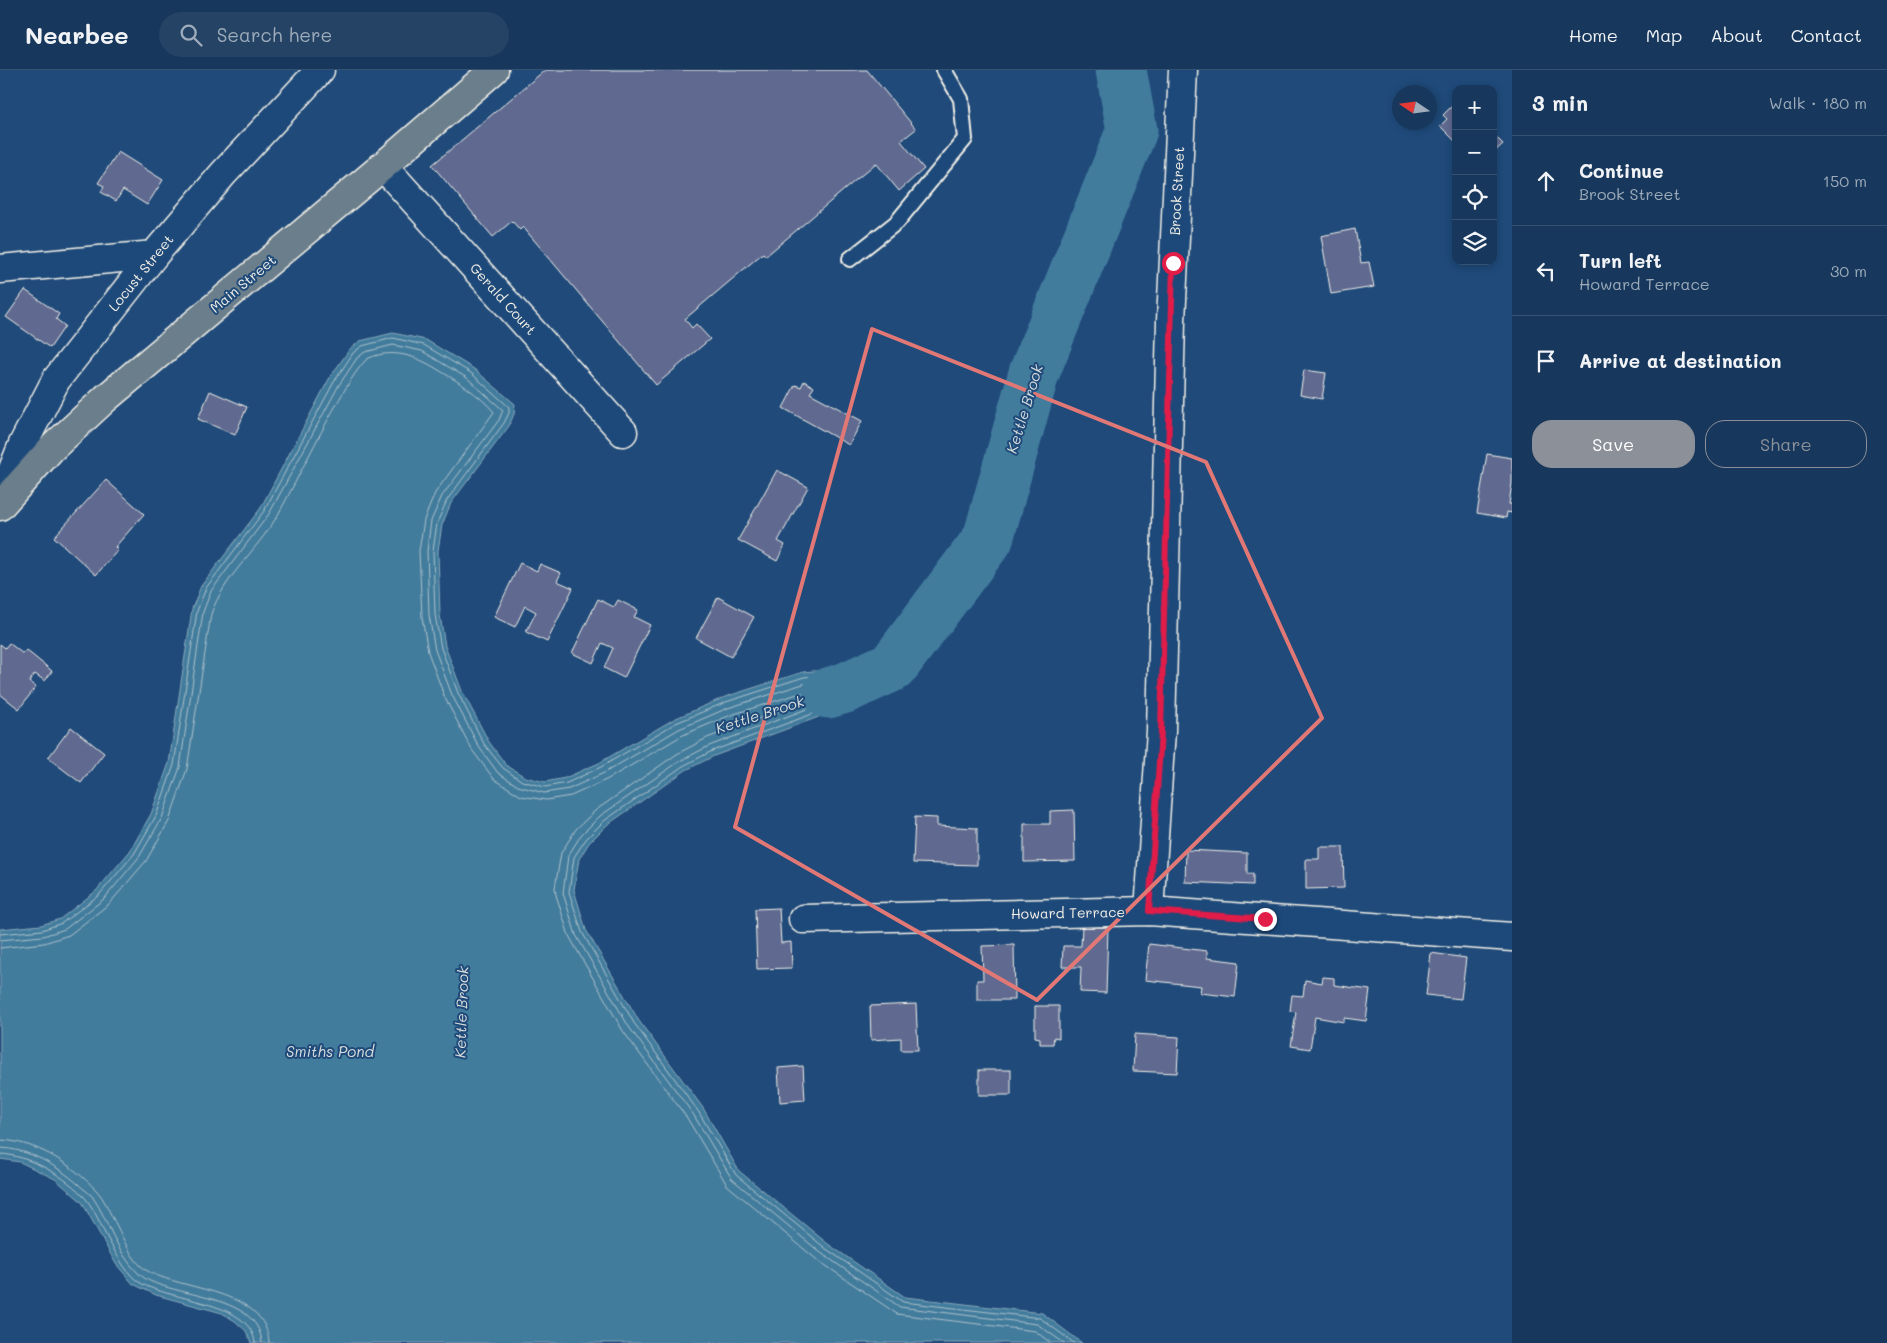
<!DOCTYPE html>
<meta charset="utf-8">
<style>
body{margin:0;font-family:Mali,sans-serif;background:#244365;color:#f1f3f6}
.controls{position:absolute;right:15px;top:15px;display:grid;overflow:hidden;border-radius:10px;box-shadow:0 2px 8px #0003}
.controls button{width:45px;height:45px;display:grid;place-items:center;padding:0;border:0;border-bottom:1px solid #365272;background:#17385c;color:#f1f3f6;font:25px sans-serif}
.compass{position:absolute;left:1392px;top:15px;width:45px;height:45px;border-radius:50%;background:#17385c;box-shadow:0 2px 8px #0003;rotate:283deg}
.stop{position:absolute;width:15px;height:15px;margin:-11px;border:4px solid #e11d48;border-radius:50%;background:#fff}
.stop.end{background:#e11d48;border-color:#fff;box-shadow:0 1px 5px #0008}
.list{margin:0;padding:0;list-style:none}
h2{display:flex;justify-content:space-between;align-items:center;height:65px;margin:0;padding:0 20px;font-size:21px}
h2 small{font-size:16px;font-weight:400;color:#9eacbb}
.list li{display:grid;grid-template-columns:32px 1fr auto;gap:15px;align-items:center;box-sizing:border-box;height:90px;padding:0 20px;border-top:1px solid #365272}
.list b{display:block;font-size:19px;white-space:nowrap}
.list p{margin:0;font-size:16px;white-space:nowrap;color:#9eacbb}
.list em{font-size:16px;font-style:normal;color:#9eacbb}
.actions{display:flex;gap:10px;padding:15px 20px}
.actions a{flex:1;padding:11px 0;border:1px solid #8c9099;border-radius:20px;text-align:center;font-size:18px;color:#8c9099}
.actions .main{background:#8c9099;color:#fff}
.icon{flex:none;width:28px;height:28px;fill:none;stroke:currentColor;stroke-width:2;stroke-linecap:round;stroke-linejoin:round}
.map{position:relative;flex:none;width:1512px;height:1273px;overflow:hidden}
header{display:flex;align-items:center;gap:30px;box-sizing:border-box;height:70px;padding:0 25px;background:#17385c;border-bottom:1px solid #365272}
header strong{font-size:24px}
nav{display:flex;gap:28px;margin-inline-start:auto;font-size:18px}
.search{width:350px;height:45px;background:#244365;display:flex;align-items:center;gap:12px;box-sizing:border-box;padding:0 18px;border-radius:28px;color:#9eacbb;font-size:19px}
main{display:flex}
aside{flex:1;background:#17385c}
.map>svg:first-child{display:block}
.water{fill:#437b9d;stroke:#8aaabb}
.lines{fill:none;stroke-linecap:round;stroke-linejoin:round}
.shore{stroke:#adc2ca;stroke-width:1}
.river{stroke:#437b9d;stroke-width:51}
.building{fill:#606a91;stroke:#f4f1e8}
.lane-casing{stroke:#f4f1e8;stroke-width:18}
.street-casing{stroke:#f4f1e8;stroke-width:31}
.highway-casing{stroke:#f4f1e8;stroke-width:31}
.lane{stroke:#1f4a7a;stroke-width:14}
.street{stroke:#1f4a7a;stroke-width:28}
.highway{stroke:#6b7e8b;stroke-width:28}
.route{stroke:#e11d48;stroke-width:6}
.marked{fill:none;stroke:#e27875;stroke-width:4;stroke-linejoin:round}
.labels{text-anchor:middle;stroke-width:4;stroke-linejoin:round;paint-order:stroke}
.street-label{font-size:14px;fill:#f4f1e8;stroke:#1f4a7a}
.water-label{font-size:15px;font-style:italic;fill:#d9dfdd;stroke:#1f4a7a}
</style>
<header>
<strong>Nearbee</strong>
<div class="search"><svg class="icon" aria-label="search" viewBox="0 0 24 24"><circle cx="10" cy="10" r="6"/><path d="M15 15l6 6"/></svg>Search here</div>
<nav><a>Home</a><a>Map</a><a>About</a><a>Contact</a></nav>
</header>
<main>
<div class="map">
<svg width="1512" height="1273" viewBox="0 0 1512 1273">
<rect width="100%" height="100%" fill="#1f4a7a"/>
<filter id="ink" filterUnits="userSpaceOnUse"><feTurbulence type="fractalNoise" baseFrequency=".02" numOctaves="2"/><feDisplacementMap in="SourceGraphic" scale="10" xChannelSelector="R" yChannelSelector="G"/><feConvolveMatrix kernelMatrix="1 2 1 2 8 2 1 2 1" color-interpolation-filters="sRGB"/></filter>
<g filter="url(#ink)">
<path class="water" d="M393,263l33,7 48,29 41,35 -1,10 -5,12 -58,77 -9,22 -4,26 2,64 5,31 17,45 27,51 17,23 19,12 20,5 20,-4 34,-15 75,-44 51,-22 78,-25 51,-5 23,-15 16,14 -2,20 -75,32 -102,38 -28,14 -79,55 -18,18 -10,16 -5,31 12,40 53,91 64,87 36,63 89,73 77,53 137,16 40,30h-831l-5,-12 -11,-10 -13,-8 -66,-18 -23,-11 -17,-20 -34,-62 -27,-23 -35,-17 -20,-3v-230l41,-4 19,-6 36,-28 34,-40 21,-37 18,-51 23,-154 9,-23 59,-77 69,-130 20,-29 11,-9z"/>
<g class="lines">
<g class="shore">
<path d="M0,864l42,-4 20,-7 37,-28 35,-41 22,-38 18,-51 23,-154 9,-23 58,-77 70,-129 19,-29 9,-7 31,-8 31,7 47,28 38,34v6l-5,10 -57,77 -10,23 -4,28 2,64 6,33 17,45 26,51 19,24 19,13 23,6 22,-4 34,-16 75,-44 50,-21 78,-25 51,-5 21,-13 11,8 -2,16 -70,30 -103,38 -29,15 -79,55 -18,18 -12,18 -5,35 13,40 52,91 64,88 38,64 89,73 78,54 137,16 34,25"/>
<path d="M0,870l43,-4 22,-7 39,-30 35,-42 23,-39 18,-51 23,-155 8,-21 58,-77 70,-129 18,-27 8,-6 28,-7 29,6 45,27 36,32 -4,10 -57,76 -11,25 -4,30 2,64 6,35 17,45 27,52 19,26 20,13 26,7 25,-4 35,-16 75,-44 49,-21 78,-25 51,-5 18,-12 5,4 -1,8 -67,29 -103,39 -29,15 -80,55 -19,19 -13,21 -5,37 13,42 53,92 64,87 39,65 89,74 79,54 137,17 27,19"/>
<path d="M0,878l44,-5 25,-8 40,-31 37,-43 23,-40 18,-52 24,-155c13,-37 45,-63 65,-96 16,-26 75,-152 93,-160 24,-10 47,-2 68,11 20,12 42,25 57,43l-59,81 -11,27 -5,31 3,66 6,35 17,46 27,52 22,29 27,17 25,4 25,-4 37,-17 75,-44 48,-20 76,-24 16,-2 3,2 -2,3 -15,6 -102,38 -30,16 -81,56 -20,19 -15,24 -6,35 1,7 13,41 54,95 64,87 40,67 89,74 81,55 138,17 16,12"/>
<path d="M0,1070c35,1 72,24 96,50 9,9 14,24 21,36 7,14 15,35 29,44 34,21 121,18 123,73"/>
<path d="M0,1078c29,1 56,17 78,36 4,4 10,8 14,12 17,25 25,58 47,78 28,25 120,17 123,69"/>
<path d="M0,1084c29,1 67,23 86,45 9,11 15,27 22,40 8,14 16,31 28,41 29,22 115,19 119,63"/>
</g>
<path class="river" d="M828,623l17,-5 48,-22 95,-127 46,-166 98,-243 -11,-60"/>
</g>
<g class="building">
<path d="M545,0h322l49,59 -15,12 23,28 -25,22 -23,-28 -110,93 -3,-3 -78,66 7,9 4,-4 14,15 -54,46 -133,-158 -3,3 -8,-9 -19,16 -61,-72z"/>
<path d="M1454,34l2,2v36l-16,-16 7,-7 -4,-4z"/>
<path d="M1493,64l10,10 -10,9z"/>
<path d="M118,82l45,28 -16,25 -24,-15 -7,11 -15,-9 3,-6 -6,-3z"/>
<path d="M1355,159l6,34 8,-1 5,25 -43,7 -10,-58z"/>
<path d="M25,220l34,24 -3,5 9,7 -15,22 -44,-31z"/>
<path d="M1304,300l22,3 -4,26 -22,-4z"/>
<path d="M804,311l10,6 -4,6 52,28 -13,24 -66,-37 12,-23 6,2z"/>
<path d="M210,321l37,16 -12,28 -37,-16z"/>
<path d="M1487,384l25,4v25l-3,21h3v9l-5,-1 -1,6 -29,-5z"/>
<path d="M777,400l31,17 -30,54 7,4 -8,16 -39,-21z"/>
<path d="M106,410l38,34 -29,33 3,3 -22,25 -42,-38z"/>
<path d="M520,493l17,8 3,-7 21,9 -4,8 16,7 -26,54 -21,-10 10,-20 -11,-6 -10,21 -21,-10z"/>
<path d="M718,527l36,20 -23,40 -35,-19z"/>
<path d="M598,529l16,8 4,-7 20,10 -4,7 16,8 -26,53 -20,-10 9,-20 -11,-5 -9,20 -21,-10z"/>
<path d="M9,573l14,11 3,-4 26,21 -7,10 -10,-7 -6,8 7,5 -17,22 -19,-15v-50l5,4z"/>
<path d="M71,657l33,26 -23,30 -33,-25z"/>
<path d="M1074,740l1,51 -51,1v-38h26v-13z"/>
<path d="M915,747l22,1v8l40,2v37l-64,-2z"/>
<path d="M1319,777h24l1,41 -38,1v-30h13z"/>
<path d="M1186,780l61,3v21h6v11l-68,-3z"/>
<path d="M779,838l2,35 10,-1 1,26 -35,1 -2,-60z"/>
<path d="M1082,857h26l-2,66 -26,-1 1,-25h-19l1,-21h18z"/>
<path d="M1149,874l58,7v7l32,4 -4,35 -35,-4 1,-7 -56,-6z"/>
<path d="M1014,875l1,55h-38v-20h6l-1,-34z"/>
<path d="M1431,883l35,5 -5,41 -35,-4z"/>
<path d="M1323,907l11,1v7l36,5 -4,31 -22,-3v4l-29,-5 -5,32 -19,-3 5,-34 -6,-1 2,-16 11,1 2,-16 17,3z"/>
<path d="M916,934l2,46h-17v-12l-30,2 -1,-34z"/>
<path d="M1035,936h24v32l-5,-1 -1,7h-13v-6l-5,-1z"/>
<path d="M1135,964l44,3 -2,36 -44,-2z"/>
<path d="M803,996l2,34 -25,2 -2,-34z"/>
<rect x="979" y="1000" width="32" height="25"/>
</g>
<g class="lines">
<defs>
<path id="lane" d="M850,189l47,-37 68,-83 -4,-40 -17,-29"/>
<g id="street">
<path d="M383,96l240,266"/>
<path d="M0,199l154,-14"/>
<path d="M0,432l23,-58 33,-64 98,-125 69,-81 97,-104"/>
<path d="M1149,841l12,-180 10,-410 12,-251"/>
<path d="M803,849l346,-8 363,26"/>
</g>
<path id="highway" d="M0,436l51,-57 55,-51 277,-232 111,-96"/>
</defs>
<use href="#lane" class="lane-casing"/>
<use href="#street" class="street-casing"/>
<use href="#highway" class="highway-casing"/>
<use href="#lane" class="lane"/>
<use href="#street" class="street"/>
<use href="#highway" class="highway"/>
</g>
</g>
<g class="lines" filter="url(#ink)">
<path class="route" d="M1173,193l-12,469 -12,179 116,8"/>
</g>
<path class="marked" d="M872,259l334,133 116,256 -285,282 -302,-173z"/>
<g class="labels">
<g class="street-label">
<text transform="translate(1177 121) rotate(-87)" y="5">Brook Street</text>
<text transform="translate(141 203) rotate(-51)" y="5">Locust Street</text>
<text transform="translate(243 214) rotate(-40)" y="5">Main Street</text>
<text transform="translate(503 229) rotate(48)" y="5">Gerald Court</text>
<text transform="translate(1068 843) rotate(-1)" y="5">Howard Terrace</text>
</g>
<g class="water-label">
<text transform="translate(1025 339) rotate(-73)" y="5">Kettle Brook</text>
<text transform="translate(760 645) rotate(-18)" y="5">Kettle Brook</text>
<text transform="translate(462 942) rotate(-88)" y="5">Kettle Brook</text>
<text x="330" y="987">Smiths Pond</text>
</g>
</g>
</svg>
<div class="controls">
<button>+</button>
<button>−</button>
<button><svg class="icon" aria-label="locate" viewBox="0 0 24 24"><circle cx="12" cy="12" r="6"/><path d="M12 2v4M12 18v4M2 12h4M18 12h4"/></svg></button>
<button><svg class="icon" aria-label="layers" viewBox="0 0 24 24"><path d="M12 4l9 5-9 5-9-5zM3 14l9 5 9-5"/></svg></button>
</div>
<svg class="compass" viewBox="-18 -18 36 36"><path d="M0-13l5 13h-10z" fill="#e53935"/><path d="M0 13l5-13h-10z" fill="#9eacbb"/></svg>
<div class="stop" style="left:1173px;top:193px"></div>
<div class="stop end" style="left:1265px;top:849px"></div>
</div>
<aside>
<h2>3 min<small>Walk · 180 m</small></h2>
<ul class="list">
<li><svg class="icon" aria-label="ahead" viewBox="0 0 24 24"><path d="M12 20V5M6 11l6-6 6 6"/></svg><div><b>Continue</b><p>Brook Street</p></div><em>150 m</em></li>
<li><svg class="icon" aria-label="left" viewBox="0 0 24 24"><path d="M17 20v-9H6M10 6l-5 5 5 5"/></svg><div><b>Turn left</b><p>Howard Terrace</p></div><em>30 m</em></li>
<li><svg class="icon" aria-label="arrive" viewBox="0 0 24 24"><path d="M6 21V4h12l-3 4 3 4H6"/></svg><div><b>Arrive at destination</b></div></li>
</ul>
<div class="actions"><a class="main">Save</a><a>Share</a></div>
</aside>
</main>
